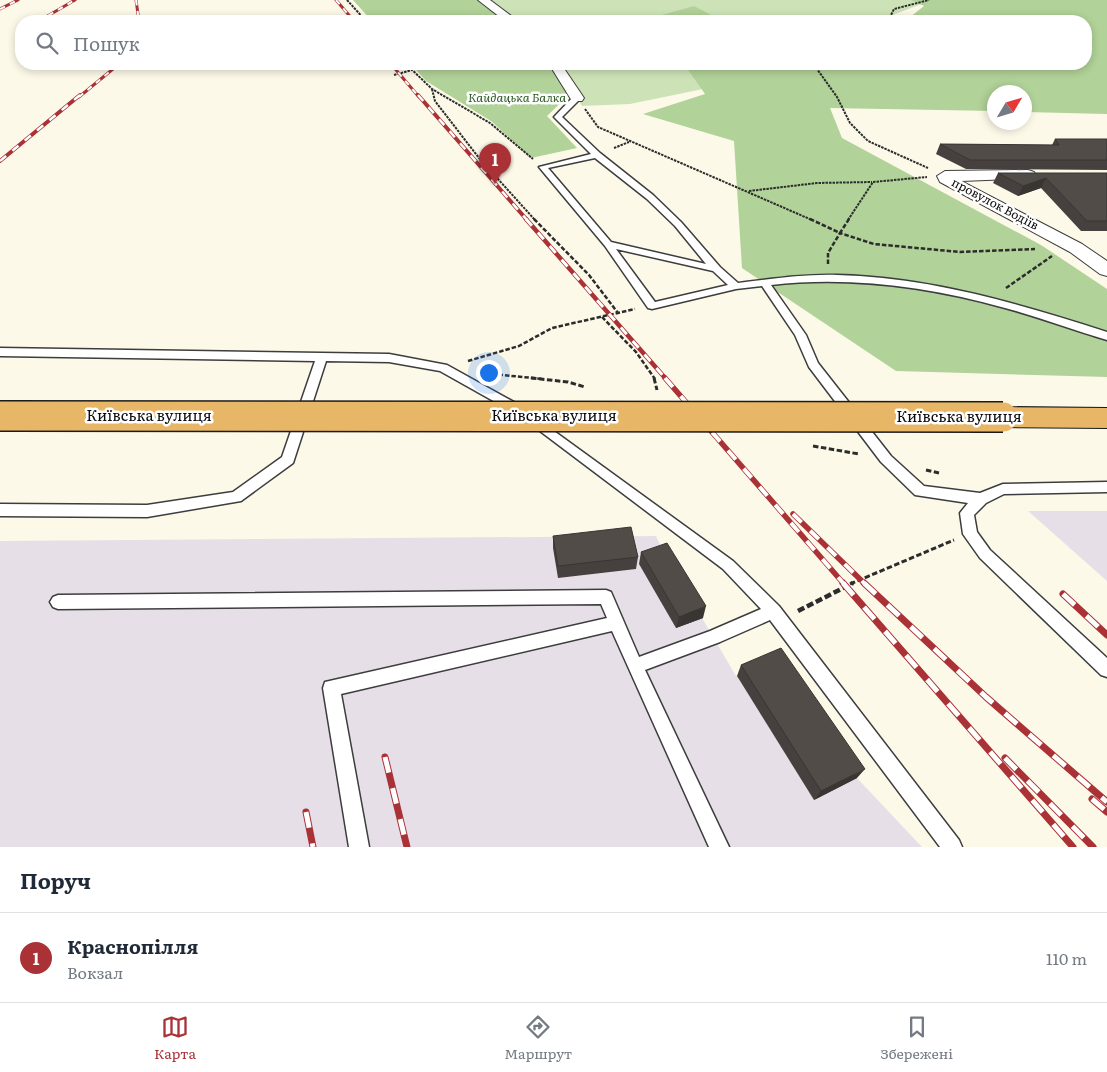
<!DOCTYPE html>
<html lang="uk">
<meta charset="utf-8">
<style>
body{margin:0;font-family:Literata,serif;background:#f6f6f7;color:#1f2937}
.compass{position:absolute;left:987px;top:85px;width:45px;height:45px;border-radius:50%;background:#fff;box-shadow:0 2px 8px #0003;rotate:52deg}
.you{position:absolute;left:488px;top:372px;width:18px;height:18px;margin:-12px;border:4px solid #fff;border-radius:50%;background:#1a73e8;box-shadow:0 0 0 8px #1a73e833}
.badge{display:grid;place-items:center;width:32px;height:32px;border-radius:50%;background:#aa3236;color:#fff;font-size:16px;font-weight:700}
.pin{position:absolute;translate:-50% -41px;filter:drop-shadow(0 1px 2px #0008)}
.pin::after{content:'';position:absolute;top:26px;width:18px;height:15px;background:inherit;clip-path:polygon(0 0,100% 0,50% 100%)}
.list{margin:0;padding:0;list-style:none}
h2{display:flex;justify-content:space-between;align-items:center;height:65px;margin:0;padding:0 20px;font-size:21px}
h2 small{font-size:16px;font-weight:400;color:#747a83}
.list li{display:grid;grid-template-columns:32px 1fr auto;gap:15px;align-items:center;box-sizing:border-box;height:90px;padding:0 20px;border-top:1px solid #e0e1e3}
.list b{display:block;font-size:19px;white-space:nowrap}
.list p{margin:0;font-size:16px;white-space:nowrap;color:#747a83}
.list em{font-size:16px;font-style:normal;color:#747a83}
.icon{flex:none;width:28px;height:28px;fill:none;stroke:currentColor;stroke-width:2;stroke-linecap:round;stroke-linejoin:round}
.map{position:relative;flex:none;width:1107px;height:847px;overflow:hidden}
.search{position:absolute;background:#fff;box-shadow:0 2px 8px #0003;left:15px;right:15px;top:15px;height:55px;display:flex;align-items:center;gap:12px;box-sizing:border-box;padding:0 18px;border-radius:20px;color:#747a83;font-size:19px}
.sheet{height:155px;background:#fff}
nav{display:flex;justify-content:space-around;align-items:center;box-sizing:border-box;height:70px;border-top:1px solid #e0e1e3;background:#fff;font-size:14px;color:#747a83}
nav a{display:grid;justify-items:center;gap:2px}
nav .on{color:#aa3236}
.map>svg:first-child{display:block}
.industrial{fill:#e7dfe8}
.green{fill:#cde3b7}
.forest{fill:#b1d298}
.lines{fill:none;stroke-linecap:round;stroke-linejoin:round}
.service-casing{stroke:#3d3d3d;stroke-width:3}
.minor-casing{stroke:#3d3d3d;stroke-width:2}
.trunk-casing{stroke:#1b1b1b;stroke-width:2}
.path-far3{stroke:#2c2c2c;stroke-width:2;stroke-dasharray:2.5 1;stroke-linecap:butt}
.path-far2{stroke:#2c2c2c;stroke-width:2.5;stroke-dasharray:4.5 2;stroke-linecap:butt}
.path-far1{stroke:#2c2c2c;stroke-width:3;stroke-dasharray:5.5 2.5;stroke-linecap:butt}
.path{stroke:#2c2c2c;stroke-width:4.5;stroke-dasharray:7 3;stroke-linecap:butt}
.service{fill:#fff;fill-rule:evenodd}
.minor{fill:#fff;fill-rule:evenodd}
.trunk{fill:#e7b666;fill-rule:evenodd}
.rail-far4-casing{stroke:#aa3236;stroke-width:3}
.rail-far3-casing{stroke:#aa3236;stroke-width:4}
.rail-far2-casing{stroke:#aa3236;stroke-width:4.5}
.rail-far1-casing{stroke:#aa3236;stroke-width:5.5}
.rail-casing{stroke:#aa3236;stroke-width:7}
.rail-far4{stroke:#fff;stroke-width:2;stroke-dasharray:5.5;stroke-linecap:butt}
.rail-far3{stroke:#fff;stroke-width:2.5;stroke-dasharray:8;stroke-linecap:butt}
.rail-far2{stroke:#fff;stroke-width:3;stroke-dasharray:9;stroke-linecap:butt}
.rail-far1{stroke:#fff;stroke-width:4;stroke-dasharray:12;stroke-linecap:butt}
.rail{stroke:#fff;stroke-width:5;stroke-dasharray:16;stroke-linecap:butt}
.trunk-bridge-casing{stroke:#1b1b1b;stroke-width:32;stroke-linecap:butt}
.trunk-bridge{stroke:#e7b666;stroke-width:29}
.wall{fill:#46413e}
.shaded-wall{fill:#393532}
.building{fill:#514c48;stroke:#393532}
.labels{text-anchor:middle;stroke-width:5;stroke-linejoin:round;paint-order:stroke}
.far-park-label{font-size:12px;font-style:italic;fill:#2d5a22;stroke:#fff}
.far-street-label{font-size:12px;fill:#0a0a0a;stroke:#fff}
.street-label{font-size:15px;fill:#0a0a0a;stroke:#fff}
</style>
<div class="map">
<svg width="1107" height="847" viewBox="0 0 1107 847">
<rect width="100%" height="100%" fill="#fdf9e9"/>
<g class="industrial">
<path d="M1028,511h79v70z"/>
<path d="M656,536l9,19 71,121 40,-17 81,119 65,69h-922v-306z"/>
</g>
<g class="green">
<path d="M484,0h448l-55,21h-365z"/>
<path d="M555,64h260l-5,3 -180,37 -48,2z"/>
</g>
<g class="forest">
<path d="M353,0h127l29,21h-137z"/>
<path d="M911,0h196v114l-82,-2 -1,-20h-30v19l-164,-3 12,30 199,107 66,44v88l-211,-6 -154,-103 -8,-127 -91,-27 62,-20 -21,-30h120l6,3 12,-3h264v-43h-181l19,-15z"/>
<path d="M694,6l29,15h-70l-2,-3z"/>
<path d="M411,64h144l21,24 -29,28 30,32 -46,10 -40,-37 -65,-40z"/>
</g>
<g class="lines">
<defs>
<g id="service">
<path d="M574,96l7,2 -19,19 38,36 53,42 28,27 39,45 18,16c33,-4 66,-9 99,-8 92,2 183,29 270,57v8c-34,-10 -68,-23 -102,-32 -76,-21 -155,-32 -234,-23l35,50 12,28 73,93 33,30 56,7 23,-9 104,-2v10l-103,2 -18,9 -12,12 3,17 13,18 117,108v19l-6,-2 -121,-117 -17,-24 -3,-21 8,-10 -53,-8 -34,-33 -72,-95 -14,-32 -33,-49 -26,3 -84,20 -4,-1 -43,-62 -66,-79 52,-13 -37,-37zM595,158l52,41 28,27 31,38 -95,-22 -63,-74zM616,249l97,22 15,14 -73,17z"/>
<path d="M0,348l389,6 58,11 74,41 2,3 -6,4 -4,-1 -73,-41 -51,-9 -63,-1 -33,102 -52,38 -94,16 -147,-1v-12l147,1 86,-13 49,-35 33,-96 -315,-5z"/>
<path d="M536,418l197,143 46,45 180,234 3,7h-22l-170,-227 -50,22 -75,28 84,177h-20l-97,-216 -271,63 28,153h-20l-26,-159 2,-6 282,-64 -6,-14 -543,5 -5,-2 -3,-5 3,-5 5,-2 548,-5 5,2 28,65 71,-26 51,-22 -38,-40 -191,-144 -2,-3 2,-3z"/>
</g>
<g id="minor">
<path d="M478,0h12l28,21h-13z"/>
<path d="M549,64h12l23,34 -2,3h-10z"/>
<path d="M1028,170l6,2 2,3 -2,3 -73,3 121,63 25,17v15l-7,-2 -30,-22 -130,-70 -3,-6 8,-5z"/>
</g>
<path id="trunk" d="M1003,407l104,1v20l-104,-1 -10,-3 -4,-7 4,-7z"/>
</defs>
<use href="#service" class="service-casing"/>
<use href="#minor" class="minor-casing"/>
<use href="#trunk" class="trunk-casing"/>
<g class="path-far3">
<path d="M347,0l19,21"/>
<path d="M888,21l6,-12 35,-9"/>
<path d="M406,64l26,25 58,34 43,36"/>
<path d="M828,64l-11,5 20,28 13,26 18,18 60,27"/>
<path d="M394,75l18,-5"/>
<path d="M432,89l3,12 44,57 56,62"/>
<path d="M585,109l13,18 214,93"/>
<path d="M614,148l15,-6"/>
<path d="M749,191l68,-8 55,-1"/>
<path d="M848,220l25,-38 54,-5"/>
</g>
<g class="path-far2">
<path d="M534,219l55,56 29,38"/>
<path d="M810,219l30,14 9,-14"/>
<path d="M828,264v-11l12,-20 34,11 86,8 75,-3"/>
<path d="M1006,288l46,-32"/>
<path d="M602,317l34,35 19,27"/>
<path d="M468,361l51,-15 33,-18 83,-19"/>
<path d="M492,374l51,5"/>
</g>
<g class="path-far1">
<path d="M531,378l37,4 17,5"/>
<path d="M654,378l3,12"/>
<path d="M813,446l46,8"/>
<path d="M926,470l13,3"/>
<path d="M850,584l104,-44"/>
</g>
<path class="path" d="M798,611l55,-28"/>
<use href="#service" class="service"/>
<use href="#minor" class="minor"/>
<use href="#trunk" class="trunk"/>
<defs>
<g id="rail-far4">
<path d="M136,0l3,21"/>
<path d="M336,0l18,21"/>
<path d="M0,9l18,-9"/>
<path d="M39,21l36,-21"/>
<path d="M391,64l28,33"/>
<path d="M79,97l40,-33"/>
</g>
<g id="rail-far3">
<path d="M418,95l109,125"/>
<path d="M0,161l80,-66"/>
</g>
<path id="rail-far2" d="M526,219l140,160"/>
<g id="rail-far1">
<path d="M665,378l179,206"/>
<path d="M793,514l72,70"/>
</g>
<g id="rail">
<path d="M843,583l230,264"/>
<path d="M864,583l122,114 121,105"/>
<path d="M1063,594l44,41"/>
<path d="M385,757l22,90"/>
<path d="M1005,758l88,89"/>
<path d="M1092,799l15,13"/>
<path d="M306,812l7,35"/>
</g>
</defs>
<use href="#rail-far4" class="rail-far4-casing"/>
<use href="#rail-far3" class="rail-far3-casing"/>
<use href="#rail-far2" class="rail-far2-casing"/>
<use href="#rail-far1" class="rail-far1-casing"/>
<use href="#rail" class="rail-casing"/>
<use href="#rail-far4" class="rail-far4"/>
<use href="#rail-far3" class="rail-far3"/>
<use href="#rail-far2" class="rail-far2"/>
<use href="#rail-far1" class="rail-far1"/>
<use href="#rail" class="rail"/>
<defs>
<path id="trunk-bridge" d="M0,416l1003,1"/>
</defs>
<use href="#trunk-bridge" class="trunk-bridge-casing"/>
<use href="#trunk-bridge" class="trunk-bridge"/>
</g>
<g class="wall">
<path d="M1055,139h52v31l-141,-1 -30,-15 4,-10 112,1z"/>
<path d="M998,173h109v58h-26l-40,-43 -23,8 -25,-13z"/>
<path d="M553,536l85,21 -2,12 -78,9 -5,-30z"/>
<path d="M641,552l62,66 -27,10 -37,-64z"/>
<path d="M741,665l116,113 -43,22 -77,-124z"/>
</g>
<g class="shaded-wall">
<path d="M1046,178l-5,10 -23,8 5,-10z"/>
<path d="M706,606l-3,12 -27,10 3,-11z"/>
<path d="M865,769l-8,9 -43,22 7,-9z"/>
</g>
<g class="building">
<path d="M1055,139h52v21h-137l-30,-16 119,1z"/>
<path d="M998,173h109v48h-20l-41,-43 -23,8z"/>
<path d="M631,527l7,30 -80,9 -5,-30z"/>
<path d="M667,543l39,63 -27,11 -38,-65z"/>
<path d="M781,648l84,121 -44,22 -80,-126z"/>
</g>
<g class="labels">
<g class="far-park-label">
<text x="517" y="102">Кайдацька Балка</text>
</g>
<g class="far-street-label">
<text transform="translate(995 204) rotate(28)" y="4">провулок Водіїв</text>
</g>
<g class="street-label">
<text x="149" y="421">Київська вулиця</text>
<text x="554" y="421">Київська вулиця</text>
<text x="959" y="422">Київська вулиця</text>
</g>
</g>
</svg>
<svg class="compass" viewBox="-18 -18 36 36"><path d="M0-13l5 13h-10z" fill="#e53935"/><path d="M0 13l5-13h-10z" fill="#747a83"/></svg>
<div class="you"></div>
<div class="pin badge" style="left:495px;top:184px">1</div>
<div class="search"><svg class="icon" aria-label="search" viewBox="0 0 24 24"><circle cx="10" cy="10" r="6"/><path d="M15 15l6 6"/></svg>Пошук</div>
</div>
<section class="sheet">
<h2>Поруч<small></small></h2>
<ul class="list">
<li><span class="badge">1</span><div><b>Краснопілля</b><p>Вокзал</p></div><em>110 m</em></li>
</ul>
</section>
<nav>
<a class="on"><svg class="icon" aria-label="map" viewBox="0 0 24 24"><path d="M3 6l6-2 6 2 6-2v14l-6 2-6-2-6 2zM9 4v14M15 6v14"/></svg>Карта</a>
<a><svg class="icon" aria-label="directions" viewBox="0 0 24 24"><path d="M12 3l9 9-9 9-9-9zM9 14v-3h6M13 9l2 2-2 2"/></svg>Маршрут</a>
<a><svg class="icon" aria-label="saved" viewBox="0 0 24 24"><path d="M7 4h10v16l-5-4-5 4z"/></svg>Збережені</a>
</nav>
